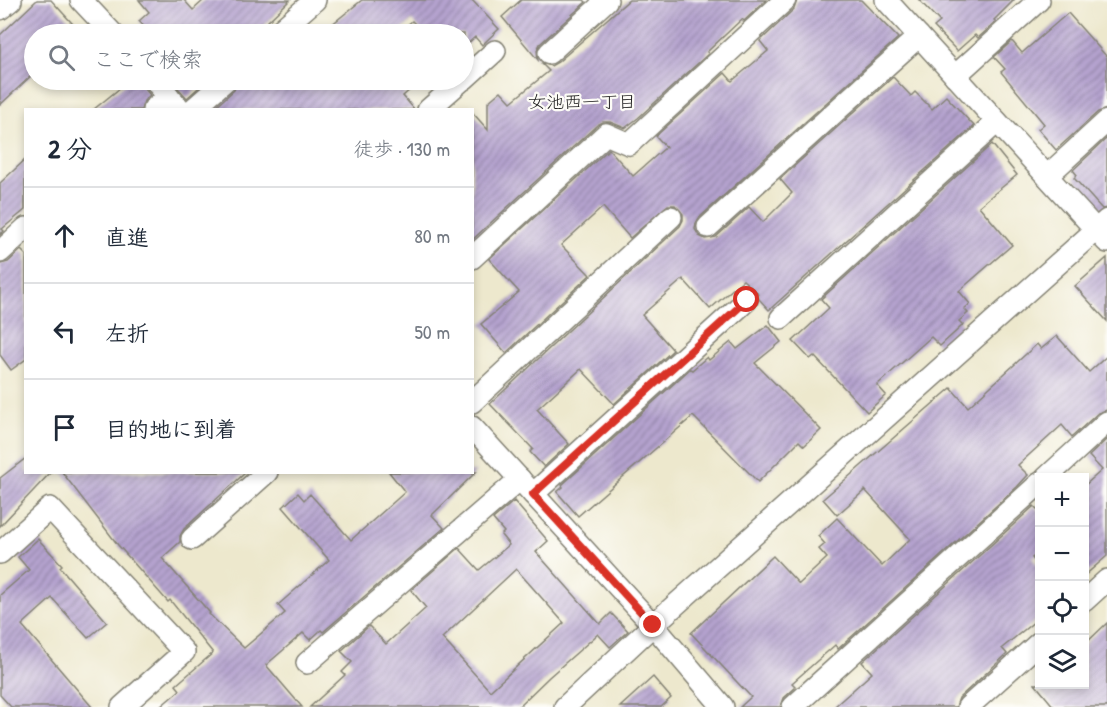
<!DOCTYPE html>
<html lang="ja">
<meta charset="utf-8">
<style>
body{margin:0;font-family:"Patrick Hand","Klee One",sans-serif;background:#f2f2f3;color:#1f2937}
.controls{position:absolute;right:18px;bottom:18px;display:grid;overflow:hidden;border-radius:0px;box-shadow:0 3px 9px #0003}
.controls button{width:54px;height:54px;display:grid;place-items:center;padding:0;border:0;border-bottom:2px solid #e0e1e3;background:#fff;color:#1f2937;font:30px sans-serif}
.stop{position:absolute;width:18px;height:18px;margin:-14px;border:4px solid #d93025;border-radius:50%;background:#fff}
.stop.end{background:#d93025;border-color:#fff;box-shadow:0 2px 6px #0008}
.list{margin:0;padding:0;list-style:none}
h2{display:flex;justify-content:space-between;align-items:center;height:78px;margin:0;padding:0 24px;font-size:26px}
h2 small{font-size:20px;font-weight:400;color:#747a83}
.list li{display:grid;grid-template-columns:39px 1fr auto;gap:18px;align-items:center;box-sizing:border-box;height:96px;padding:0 24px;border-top:2px solid #e0e1e3}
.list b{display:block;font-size:22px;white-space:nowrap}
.list em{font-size:20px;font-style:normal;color:#747a83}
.icon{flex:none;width:33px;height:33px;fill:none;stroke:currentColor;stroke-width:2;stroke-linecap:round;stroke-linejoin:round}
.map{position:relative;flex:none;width:1107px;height:707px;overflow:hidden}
.search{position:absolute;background:#fff;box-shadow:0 3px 9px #0003;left:24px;top:24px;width:450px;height:66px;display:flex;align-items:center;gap:15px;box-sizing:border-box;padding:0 21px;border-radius:33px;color:#747a83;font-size:22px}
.panel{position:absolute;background:#fff;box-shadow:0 3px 9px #0003;left:24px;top:108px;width:450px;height:366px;border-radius:0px}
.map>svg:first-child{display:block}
.building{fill:url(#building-hatch);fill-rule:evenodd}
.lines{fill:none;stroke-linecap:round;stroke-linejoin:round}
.minor-casing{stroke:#848274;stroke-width:24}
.minor{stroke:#fff;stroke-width:21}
.route{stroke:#d93025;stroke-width:8}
.labels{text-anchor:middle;stroke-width:4.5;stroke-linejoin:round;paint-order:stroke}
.neighbourhood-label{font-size:18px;fill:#1c1c1c;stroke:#fdfcf7}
</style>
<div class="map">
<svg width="1107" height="707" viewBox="0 0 1107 707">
<defs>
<pattern id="building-hatch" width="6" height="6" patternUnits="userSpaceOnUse" patternTransform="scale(1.5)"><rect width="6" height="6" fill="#b5a3cf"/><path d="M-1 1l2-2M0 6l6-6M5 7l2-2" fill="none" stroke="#9284a7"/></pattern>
</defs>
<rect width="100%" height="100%" fill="#fdfcf7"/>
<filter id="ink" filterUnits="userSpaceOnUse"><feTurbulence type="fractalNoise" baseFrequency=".0167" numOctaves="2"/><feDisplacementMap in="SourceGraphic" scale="12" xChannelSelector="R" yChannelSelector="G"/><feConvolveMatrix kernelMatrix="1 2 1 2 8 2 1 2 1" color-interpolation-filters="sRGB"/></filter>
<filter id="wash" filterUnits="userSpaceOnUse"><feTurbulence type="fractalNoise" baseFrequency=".008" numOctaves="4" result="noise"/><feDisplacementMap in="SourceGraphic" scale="24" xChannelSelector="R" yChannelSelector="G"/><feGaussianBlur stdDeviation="1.35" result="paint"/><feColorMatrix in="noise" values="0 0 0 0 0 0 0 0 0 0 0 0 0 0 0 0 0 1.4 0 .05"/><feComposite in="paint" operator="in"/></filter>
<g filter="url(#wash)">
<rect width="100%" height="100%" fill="#ede8cd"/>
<g id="blocks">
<g class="building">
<path d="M37,0h14l31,34h-48v39l-34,32v-70z"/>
<path d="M139,0h45l9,10 11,-10h86l-25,24 1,2 -2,8h-113l-12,-13 10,-9z"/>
<path d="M362,0h110l27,29 -17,16 -7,-8 -11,10v-13h-39l-13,-13 -15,13h-77z"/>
<path d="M521,0h63l2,2 -46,42 -3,6 1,10 -36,-43z"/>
<path d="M629,0h137l-22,21 -2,-2 -35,33 1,2 -70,64 -13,10 -15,-6h-7l-6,3 -125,115v-128l16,18v-28l13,-11 10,11 38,-31 -8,-8 10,3 7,-4z"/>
<path d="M797,0h64l37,38 -199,180 -3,5 -1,6 4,7 6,3 11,-2 33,-30 14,15 29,-29 -12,-14 113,-102 18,19 4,-4 17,17 14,-13 28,30 -205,184 -10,-11 -2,-7 -14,-12 -33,29 -27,-30 -41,36 31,35 -59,54 -33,-35 -44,40 32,35 -25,23 -14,-15 3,-3 -43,-45 190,-178 3,-6v-6l-8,-9h-7l-38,33 -27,-31 -42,38 29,30 -84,78 -25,-29 38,-32 -30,-33 120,-110 24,27 33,-29 -10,-11 69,-63 7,8 36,-30 -8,-10 34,-32z"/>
<path d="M919,0h95l-20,20 2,2 -18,16 -3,-3 -18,16 -23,-24 6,-5z"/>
<path d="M1068,13l39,44v52l-9,3 -42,38 -18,-21 6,-5 -43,-52 4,-3 -11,-12 18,-16 10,12z"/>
<path d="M130,80h12l2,8 6,7 -6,6 -3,9h-48z"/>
<path d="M171,80h36l-20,18z"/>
<path d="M238,80h16l8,9 12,-9h147l-18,16 12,14h-203l22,-20z"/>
<path d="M1107,138v70l-5,1 -28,-31 3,-3 -4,-5z"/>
<path d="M992,144l25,31 -38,31 33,39 -53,46 11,13 -6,5 4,4 -9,8 4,4 -23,21 -9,-9 -54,48 9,10 -19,17 -53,-56 -4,3 -17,-18 36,-33 -8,-9z"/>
<path d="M25,160v50l-23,19 2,2 -4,4v-52z"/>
<path d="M21,250l5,5v104l-15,11 -11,-15v-91l8,-2z"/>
<path d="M1107,258v63l-32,-35z"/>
<path d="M768,325l13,17 -26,21 66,67 -17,16 -5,-5 -41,41 -65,-66 -115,100 -21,-24 6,-5 -1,-2 128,-116 2,1 15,-13 2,3 22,-18 6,7z"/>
<path d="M1057,336l32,36 18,-16v54l-9,3 -26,24 -10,-12 -44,40 10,10 -11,12 -179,162 -3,-4 -43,38 4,4 -12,11 -3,9h-41l11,-10 -60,-64 82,-77 26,28 28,-26 -8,-9 6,-5 -7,-8 19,-18 45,48 28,-27 -45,-49 -28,25 -14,-16 128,-111 17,19 69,-63 4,5z"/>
<path d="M1107,439v117l-23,20v-90l18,-16 -13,-14z"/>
<path d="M26,458v14h25l-51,54v-48z"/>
<path d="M62,472h184l-62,57 -4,7v6l-18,16 48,55 -1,1 35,34 41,-35 -7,-8 51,-45 -46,-53 15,-14 6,7 6,-6 41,46 54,-48 -16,-20h87l-44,43 12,13 -121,104 -2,-2 -11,10 -7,-7 -37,32 36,42h-142l20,-17 -4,-5 37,-32 -43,-53 -2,2 -50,-57z"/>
<path d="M514,501l34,40 -12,11 64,72 11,-11 17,18 -18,16 -12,-13 -49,43 -31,30h-208l35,-32 -3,-3 10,-10 -11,-11 28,-25 17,18 40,-36 -15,-18 48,-42 20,22 30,-25 -8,-10 3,-3 -11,-13zM516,569l48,54 -74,68 -48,-53z"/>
<path d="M1034,506l6,6v40l-8,6 8,10v49l-38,31 5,6 -48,44 -3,9h-122l38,-34 -10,-11z"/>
<path d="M38,539l24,26 -2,2 47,55 -19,16 -36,-40 -30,27 70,82h-81l-11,-12v-100l29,-25 -11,-13z"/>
<path d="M1107,623v84h-53l-19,-23h49v-39z"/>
<path d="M653,677l18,21 -10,9h-41z"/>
</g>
</g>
</g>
<g filter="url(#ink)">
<use href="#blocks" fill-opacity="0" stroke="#848274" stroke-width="1.5"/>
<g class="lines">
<defs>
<g id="minor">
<path d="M81,0l32,34"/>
<path d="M886,0l221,242"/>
<path d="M0,9l11,-9"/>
<path d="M276,34l39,-34"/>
<path d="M549,53l58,-53"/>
<path d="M955,76l84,-76"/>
<path d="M464,79l31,-28"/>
<path d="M154,80l27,30"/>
<path d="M153,110l15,-15"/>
<path d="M192,110l34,-30"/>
<path d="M428,110l34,-30"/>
<path d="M1047,176l60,-55"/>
<path d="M708,227l211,-191"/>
<path d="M0,252l26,-24"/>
<path d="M472,258l134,-124 23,10 156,-144"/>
<path d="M781,318l216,-196"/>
<path d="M472,402l199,-185"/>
<path d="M472,427l181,198 70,82"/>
<path d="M1046,478l61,-56"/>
<path d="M533,494l214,-194"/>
<path d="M192,539l75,-67"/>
<path d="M0,553l50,-45 134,144 -62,55"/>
<path d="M1084,601l23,-21"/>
<path d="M307,663l213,-184"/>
<path d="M565,707l88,-82 454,-405"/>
<path d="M793,707l247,-224"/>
<path d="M968,707l72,-65"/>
</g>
</defs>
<use href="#minor" class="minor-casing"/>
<use href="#minor" class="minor"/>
</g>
</g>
<g class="lines" filter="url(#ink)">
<path class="route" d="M653,625l-120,-131 214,-194"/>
</g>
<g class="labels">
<g class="neighbourhood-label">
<text x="582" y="108">女池西一丁目</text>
</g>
</g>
</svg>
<div class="controls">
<button>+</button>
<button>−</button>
<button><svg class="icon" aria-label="locate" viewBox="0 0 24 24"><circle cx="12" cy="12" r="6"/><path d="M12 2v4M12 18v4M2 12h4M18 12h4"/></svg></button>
<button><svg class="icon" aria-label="layers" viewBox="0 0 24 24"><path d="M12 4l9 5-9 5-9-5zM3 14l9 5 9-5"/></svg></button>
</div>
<div class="stop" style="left:747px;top:300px"></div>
<div class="stop end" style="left:653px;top:625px"></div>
<div class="search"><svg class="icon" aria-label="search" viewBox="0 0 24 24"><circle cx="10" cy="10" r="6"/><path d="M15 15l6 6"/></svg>ここで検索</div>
<section class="panel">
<h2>2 分<small>徒歩 · 130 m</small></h2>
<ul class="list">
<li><svg class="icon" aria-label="ahead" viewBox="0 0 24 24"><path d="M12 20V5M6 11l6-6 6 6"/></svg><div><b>直進</b></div><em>80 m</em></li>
<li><svg class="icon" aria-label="left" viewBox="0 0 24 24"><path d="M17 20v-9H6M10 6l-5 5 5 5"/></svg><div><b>左折</b></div><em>50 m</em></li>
<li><svg class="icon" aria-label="arrive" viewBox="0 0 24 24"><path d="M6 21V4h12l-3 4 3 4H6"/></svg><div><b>目的地に到着</b></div></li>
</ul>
</section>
</div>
